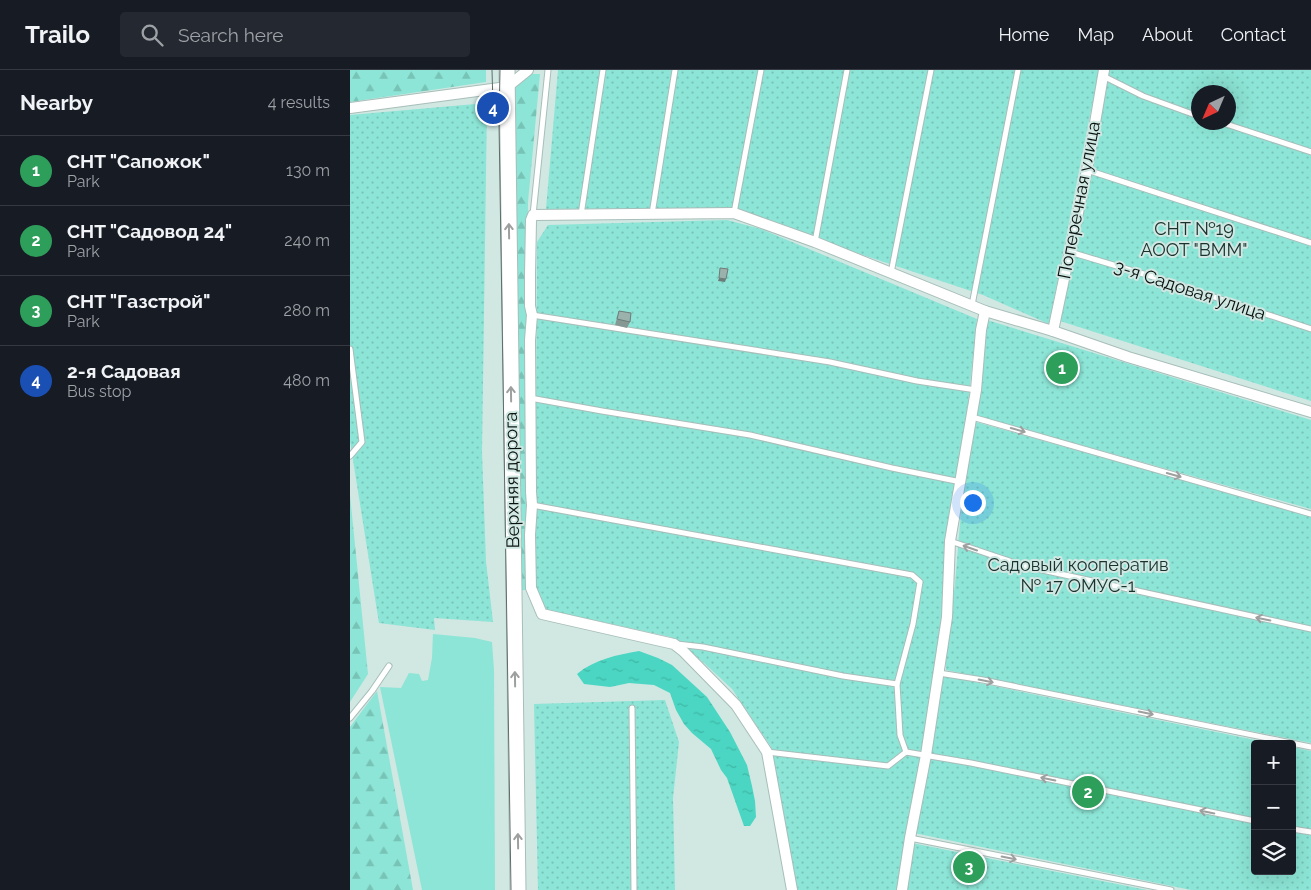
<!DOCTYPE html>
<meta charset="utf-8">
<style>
body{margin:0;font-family:Raleway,sans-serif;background:#242831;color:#f1f3f6}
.controls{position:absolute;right:15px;bottom:15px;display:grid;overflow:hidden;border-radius:5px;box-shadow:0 5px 20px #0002}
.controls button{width:45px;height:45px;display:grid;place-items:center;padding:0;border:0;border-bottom:1px solid #363941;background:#171b24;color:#f1f3f6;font:25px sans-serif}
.compass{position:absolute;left:841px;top:15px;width:45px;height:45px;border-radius:50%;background:#171b24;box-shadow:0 5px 20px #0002;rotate:224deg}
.you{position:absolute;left:622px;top:432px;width:18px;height:18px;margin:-12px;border:4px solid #fff;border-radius:50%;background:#1a73e8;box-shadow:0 0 0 8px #1a73e833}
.badge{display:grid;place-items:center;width:32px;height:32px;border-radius:50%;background:#ea580c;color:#fff;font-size:16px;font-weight:700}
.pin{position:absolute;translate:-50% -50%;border:2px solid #fff;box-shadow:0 1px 5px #0006}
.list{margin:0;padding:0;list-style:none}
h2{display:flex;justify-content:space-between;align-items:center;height:65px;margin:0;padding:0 20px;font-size:21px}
h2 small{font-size:16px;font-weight:400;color:#9ea1a6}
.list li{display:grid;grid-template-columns:32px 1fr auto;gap:15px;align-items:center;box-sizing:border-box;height:70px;padding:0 20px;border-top:1px solid #363941}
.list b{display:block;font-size:19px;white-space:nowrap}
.list p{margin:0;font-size:16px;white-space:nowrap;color:#9ea1a6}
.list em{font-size:16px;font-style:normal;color:#9ea1a6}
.icon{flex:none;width:28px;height:28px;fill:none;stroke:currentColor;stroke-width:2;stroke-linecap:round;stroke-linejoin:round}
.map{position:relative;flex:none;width:961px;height:820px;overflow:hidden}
header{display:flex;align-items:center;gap:30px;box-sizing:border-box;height:70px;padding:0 25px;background:#171b24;border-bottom:1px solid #363941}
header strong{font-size:24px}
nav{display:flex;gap:28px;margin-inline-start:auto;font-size:18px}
.search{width:350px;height:45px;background:#242831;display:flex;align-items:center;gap:12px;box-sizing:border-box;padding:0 18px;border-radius:5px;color:#9ea1a6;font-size:19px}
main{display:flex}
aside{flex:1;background:#171b24}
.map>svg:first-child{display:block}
.grass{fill:#8ce5d6}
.forest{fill:url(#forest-firs)}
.park{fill:url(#park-dots);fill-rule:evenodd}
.water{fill:url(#water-ripples)}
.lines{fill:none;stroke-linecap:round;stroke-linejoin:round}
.lane-casing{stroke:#a8beb9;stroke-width:7}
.street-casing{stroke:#a8beb9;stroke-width:12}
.primary-casing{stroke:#a8beb9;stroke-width:17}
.lane{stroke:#fff;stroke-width:5}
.street{stroke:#fff;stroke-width:10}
.primary{stroke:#fff;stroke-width:15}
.tram{stroke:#5f6d6a;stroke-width:1}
.wall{fill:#859894}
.shaded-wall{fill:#6c7c78}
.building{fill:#9bb1ac;stroke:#6c7c78}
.oneway{stroke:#9da09f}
.labels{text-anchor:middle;stroke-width:4;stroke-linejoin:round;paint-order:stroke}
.street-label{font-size:18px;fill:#09110f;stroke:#d0e7e2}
.park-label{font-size:18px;fill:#1a322e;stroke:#d0e7e2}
</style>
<header>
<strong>Trailo</strong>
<div class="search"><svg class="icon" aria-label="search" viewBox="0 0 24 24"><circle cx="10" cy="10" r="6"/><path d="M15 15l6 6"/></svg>Search here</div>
<nav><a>Home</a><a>Map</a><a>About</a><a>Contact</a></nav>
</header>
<main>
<aside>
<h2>Nearby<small>4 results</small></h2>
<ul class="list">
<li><span class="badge" style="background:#2e9e5b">1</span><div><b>СНТ &quot;Сапожок&quot;</b><p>Park</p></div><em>130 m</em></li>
<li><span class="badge" style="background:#2e9e5b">2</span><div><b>СНТ &quot;Садовод 24&quot;</b><p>Park</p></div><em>240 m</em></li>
<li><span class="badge" style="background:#2e9e5b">3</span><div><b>СНТ &quot;Газстрой&quot;</b><p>Park</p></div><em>280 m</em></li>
<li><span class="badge" style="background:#1a4fb4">4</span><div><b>2-я Садовая</b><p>Bus stop</p></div><em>480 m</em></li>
</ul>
</aside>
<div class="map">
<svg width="961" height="820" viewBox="0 0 961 820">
<defs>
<pattern id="forest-firs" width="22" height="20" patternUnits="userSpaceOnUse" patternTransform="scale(1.25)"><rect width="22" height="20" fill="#8ce5d6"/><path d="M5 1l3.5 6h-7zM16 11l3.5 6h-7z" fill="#77c3b6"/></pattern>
<pattern id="park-dots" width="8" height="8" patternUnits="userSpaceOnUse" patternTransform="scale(1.25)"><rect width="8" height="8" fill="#8ce5d6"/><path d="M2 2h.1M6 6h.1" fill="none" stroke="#77c3b6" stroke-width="1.8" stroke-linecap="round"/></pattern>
<pattern id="water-ripples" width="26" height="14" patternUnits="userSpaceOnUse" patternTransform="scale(1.25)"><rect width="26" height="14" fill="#4ad6c2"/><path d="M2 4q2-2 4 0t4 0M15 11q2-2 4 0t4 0" fill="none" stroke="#3fb7a6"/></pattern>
</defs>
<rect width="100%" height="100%" fill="#d0e7e2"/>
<path class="grass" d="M83,564l42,4 17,4 2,28 1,220h-73l-42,-203 21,1 8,-15 10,1 3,7 6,-1 4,-22z"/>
<g class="forest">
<path d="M0,0h136v12l-136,20z"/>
<path d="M182,4h8l-12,128 -2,216 1,172h-9l-4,-497 3,-9z"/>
<path d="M0,425l18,179 -18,28z"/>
<path d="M27,621l36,199h-63v-163z"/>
</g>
<g class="park">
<path d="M208,0h541l-50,254 -66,-29 -165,-55 -81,-32 -191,1z"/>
<path d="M758,0h203v331l-251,-80zM848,22h30v30h-30z"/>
<path d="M137,33l-5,349 4,110 7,60 -59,-4 1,12 -56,-7 -29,-182v-326z"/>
<path d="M377,150l34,9 216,90 -10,94 -22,164 -9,97 -29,151 -10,65h-99l-5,-17 -22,-126 -39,-58 -29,-27 -32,-25 -124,-27 -12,-18 2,-350 11,-17z"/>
<path d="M637,250l324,100v89l-335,-93z"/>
<path d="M626,352l335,94v227l-365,-73v-14l9,-72 7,-85z"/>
<path d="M595,606l329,68h-19v127h37v-124l19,4v139h-120l-277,-57 26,-151z"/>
<path d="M315,630l14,42 -6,56 2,92h-137l-4,-186z"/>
<path d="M562,773l235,47h-242z"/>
</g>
<path class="water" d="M289,581l19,7 14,7 35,32 23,35 17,33 5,21 3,15 1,16 -6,9h-6l-17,-48 -6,-8 -10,-21 -19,-16 -8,-9 -8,-14 -6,-17 -16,-8 -25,-2 -19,4 -26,-3 -7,-10c18,-15 40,-19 62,-23z"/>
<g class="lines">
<defs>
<g id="lane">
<path d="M753,6l40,20 55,20"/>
<path d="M870,52l91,30"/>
<path d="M737,100l224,73"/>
<path d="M384,143l27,-143"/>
<path d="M302,144l23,-144"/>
<path d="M183,145l15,-145"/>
<path d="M231,145l22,-145"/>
<path d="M465,172l32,-172"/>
<path d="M720,182l87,26 154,51"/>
<path d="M541,203l40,-203"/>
<path d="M622,235l46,-235"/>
<path d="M182,245l298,47 87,19 59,9"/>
<path d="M0,279l12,93 -12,14"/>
<path d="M180,328l72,13 148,24 142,33 69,14"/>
<path d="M622,347l339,97"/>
<path d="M182,435l380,70 8,7 -7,42 -16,60"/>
<path d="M600,471l74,25 287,63"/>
<path d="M327,574l26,3 140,29 54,8 3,51 6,17 65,11 284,58"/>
<path d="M589,603l44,7 328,67"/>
<path d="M282,638l2,182"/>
<path d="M0,648l22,-27 17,-25"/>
<path d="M417,682l121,14 18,-14"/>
<path d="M942,759l19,3"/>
<path d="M560,768l261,52"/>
</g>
<g id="street">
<path d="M0,38l157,-21 21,-17"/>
<path d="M703,261l34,-161 17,-100"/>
<path d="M442,820l-25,-138 -31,-47 -53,-54 -9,-7 -132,-30 -11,-26 -1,-53 2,-30 -1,-13 -1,-152 2,-25 -2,-9v-31l1,-55 2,-5 201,-2 81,29 170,69 68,20 75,26 183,55"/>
<path d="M552,820l8,-52 16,-83 21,-138 3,-76 26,-151 5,-60 4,-19"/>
</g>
<path id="primary" d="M157,0l11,820"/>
</defs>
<use href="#lane" class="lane-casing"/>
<use href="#street" class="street-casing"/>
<use href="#primary" class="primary-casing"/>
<use href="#lane" class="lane"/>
<use href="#street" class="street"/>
<use href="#primary" class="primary"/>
<g class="tram">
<path d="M142,0l1,35"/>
<path d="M150,0l-1,52 12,768"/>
</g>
</g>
<path class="wall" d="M269,241l11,11 -3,6 -12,-3z"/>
<path class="shaded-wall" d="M369,208l7,1 -1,3 -7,-1z"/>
<g class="building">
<path d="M370,198l8,1 -2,10 -7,-1z"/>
<path d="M269,241l12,2 -1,9 -13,-3z"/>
</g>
<defs><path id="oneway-shaft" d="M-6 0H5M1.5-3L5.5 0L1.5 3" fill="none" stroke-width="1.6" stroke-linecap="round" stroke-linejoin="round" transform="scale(1.25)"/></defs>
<g class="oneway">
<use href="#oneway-shaft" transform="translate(159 161) rotate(-91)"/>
<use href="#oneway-shaft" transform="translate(161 324) rotate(-91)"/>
<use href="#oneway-shaft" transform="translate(668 360) rotate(16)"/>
<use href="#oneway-shaft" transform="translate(824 405) rotate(16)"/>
<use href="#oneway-shaft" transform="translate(620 478) rotate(-161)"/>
<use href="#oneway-shaft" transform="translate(913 549) rotate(-168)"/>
<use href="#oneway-shaft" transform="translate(165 609) rotate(-91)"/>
<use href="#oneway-shaft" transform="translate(636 611) rotate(11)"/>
<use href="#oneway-shaft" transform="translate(796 643) rotate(12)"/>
<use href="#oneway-shaft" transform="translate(698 709) rotate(-168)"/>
<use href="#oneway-shaft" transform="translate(857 742) rotate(-169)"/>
<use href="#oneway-shaft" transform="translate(168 771) rotate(-91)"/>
<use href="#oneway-shaft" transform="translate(659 788) rotate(11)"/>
</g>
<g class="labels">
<g class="street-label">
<text transform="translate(729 130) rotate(-79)" y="6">Поперечная улица</text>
<text transform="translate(840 220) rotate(18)" y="6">3-я Садовая улица</text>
<text transform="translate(162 410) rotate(-91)" y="6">Верхняя дорога</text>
</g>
<g class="park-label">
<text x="844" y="165">СНТ №19<tspan x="844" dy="21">АООТ "ВММ"</tspan></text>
<text x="728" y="501">Садовый кооператив<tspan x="728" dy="21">№ 17 ОМУС-1</tspan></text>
</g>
</g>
</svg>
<div class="controls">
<button>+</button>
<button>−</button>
<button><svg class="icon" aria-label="layers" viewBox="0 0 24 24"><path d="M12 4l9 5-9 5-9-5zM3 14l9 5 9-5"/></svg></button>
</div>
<svg class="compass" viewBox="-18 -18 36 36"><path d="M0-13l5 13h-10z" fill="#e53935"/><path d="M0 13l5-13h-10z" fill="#9ea1a6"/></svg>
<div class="you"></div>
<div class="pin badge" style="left:712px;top:298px;background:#2e9e5b">1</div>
<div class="pin badge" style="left:738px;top:722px;background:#2e9e5b">2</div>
<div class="pin badge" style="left:619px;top:797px;background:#2e9e5b">3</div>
<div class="pin badge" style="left:143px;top:38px;background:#1a4fb4">4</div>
</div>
</main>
